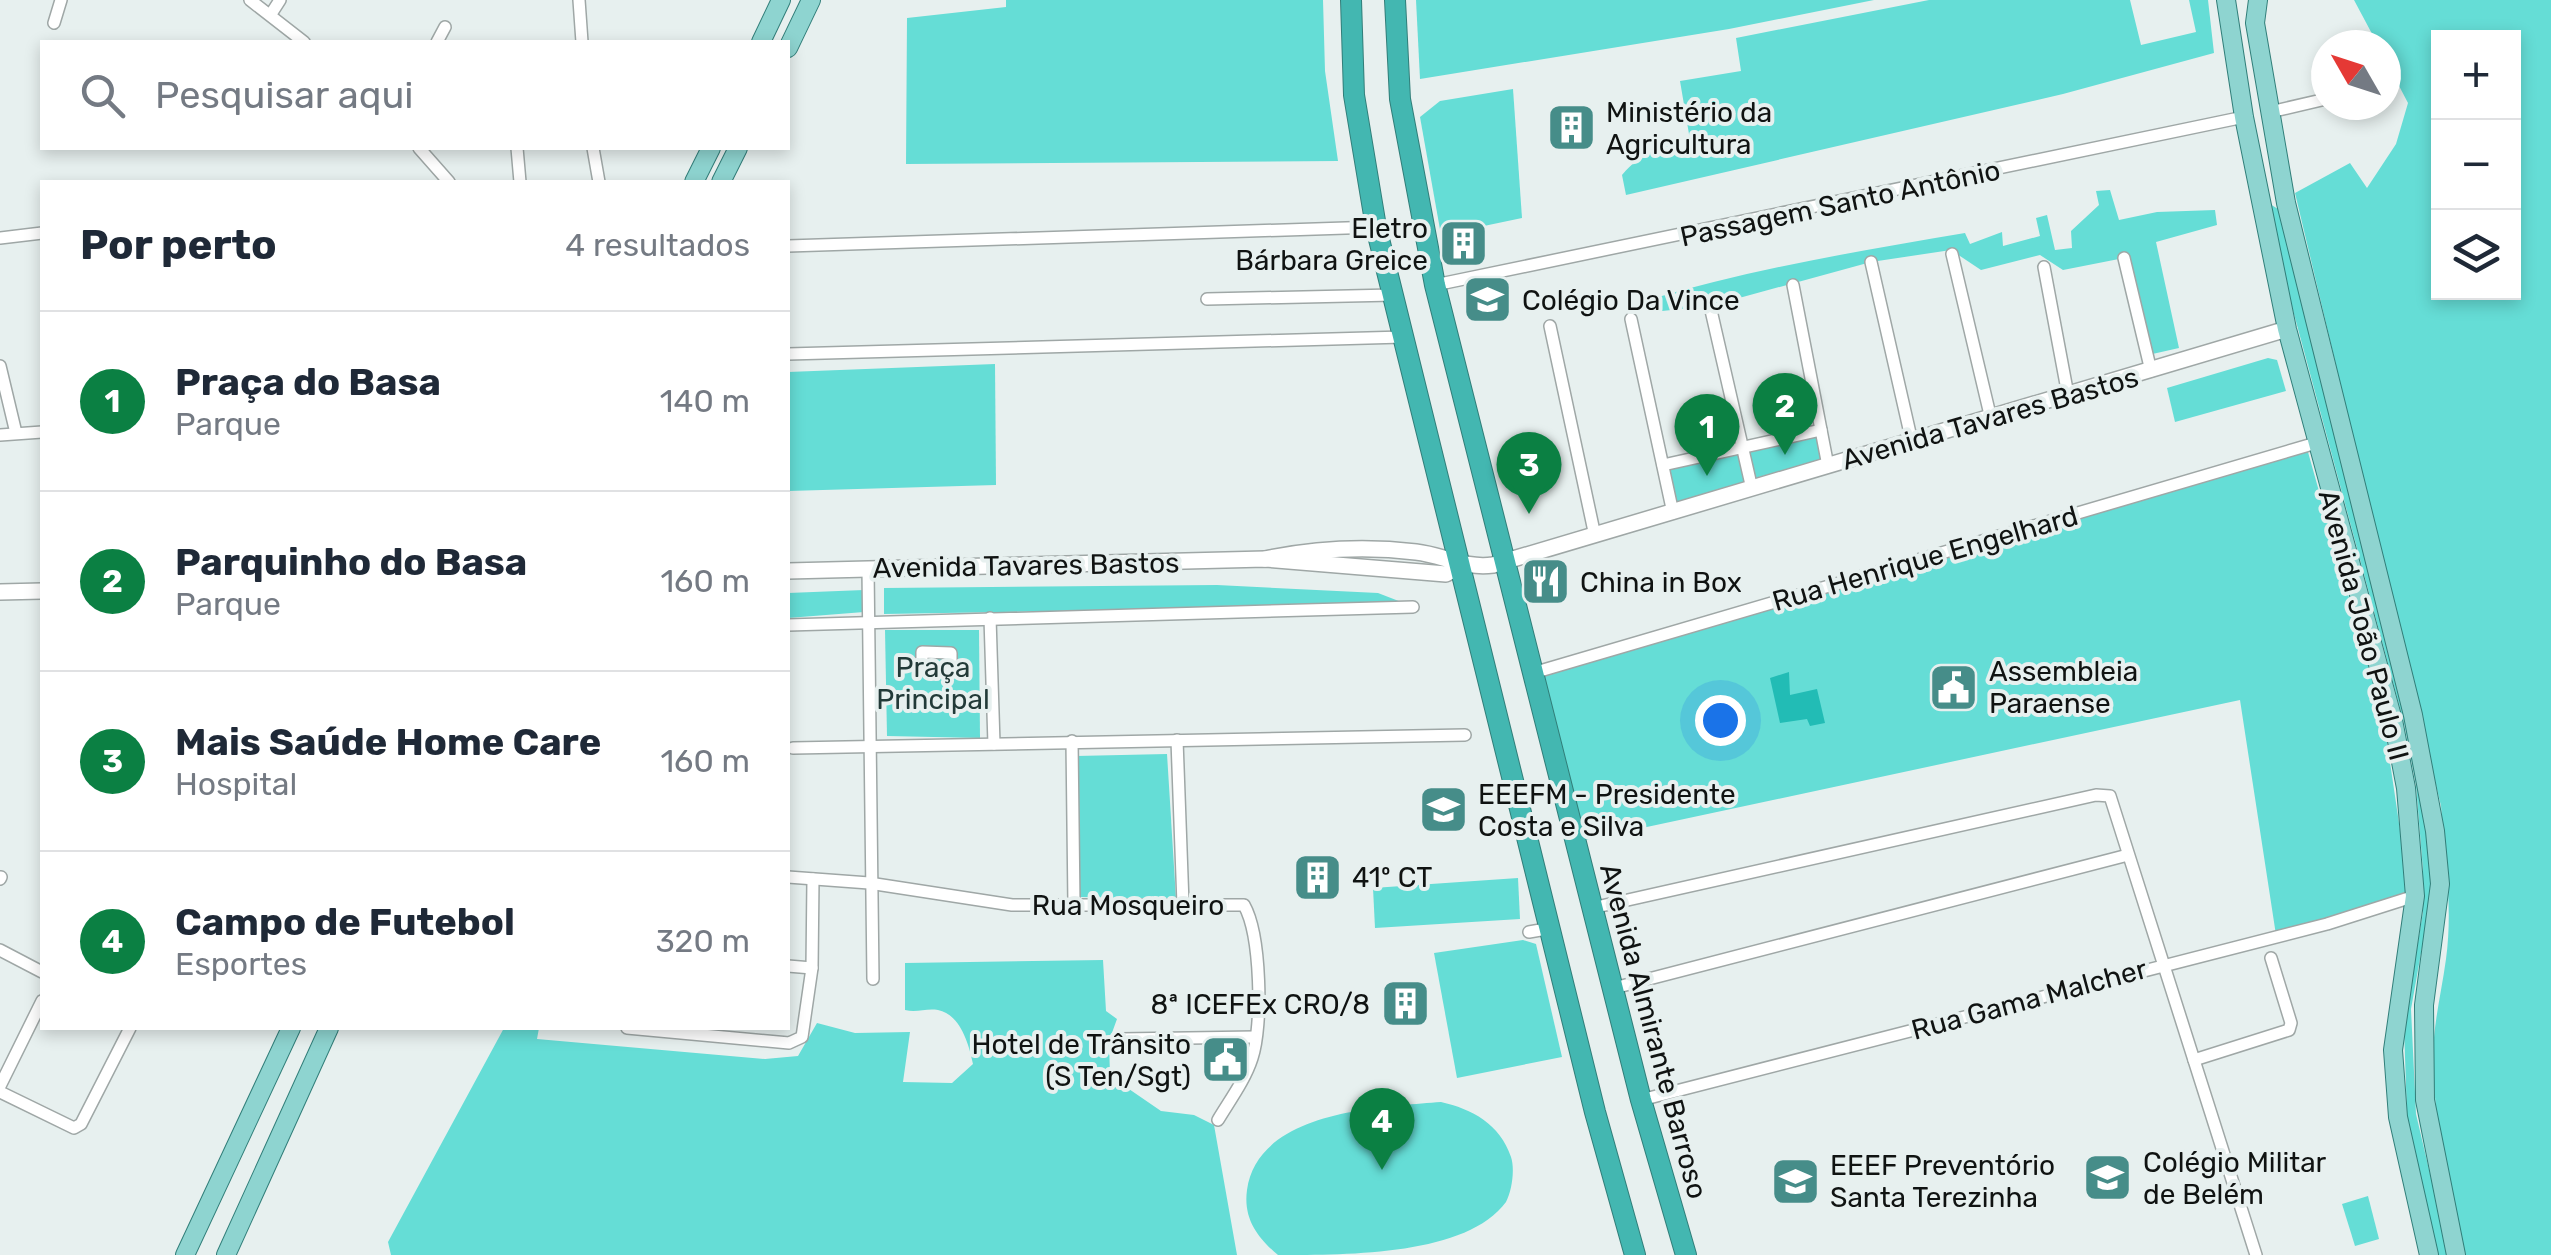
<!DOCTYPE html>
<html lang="pt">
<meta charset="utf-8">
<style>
body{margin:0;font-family:Rubik,sans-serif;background:#f2f2f3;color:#1f2937}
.controls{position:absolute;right:30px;top:30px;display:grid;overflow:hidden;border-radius:0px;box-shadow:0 5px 15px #0003}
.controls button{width:90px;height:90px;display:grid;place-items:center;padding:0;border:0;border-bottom:2px solid #e0e1e3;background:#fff;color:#1f2937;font:50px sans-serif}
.compass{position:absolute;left:2311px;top:30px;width:90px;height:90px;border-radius:50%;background:#fff;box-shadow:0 5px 15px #0003;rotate:309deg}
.you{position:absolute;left:1720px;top:720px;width:35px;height:35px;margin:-25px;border:8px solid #fff;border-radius:50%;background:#1a73e8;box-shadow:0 0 0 15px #1a73e833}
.badge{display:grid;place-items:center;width:65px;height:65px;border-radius:50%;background:#0b8043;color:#fff;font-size:32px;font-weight:700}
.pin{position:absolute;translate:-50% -82px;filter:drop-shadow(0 2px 5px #0008)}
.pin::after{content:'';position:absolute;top:52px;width:35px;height:30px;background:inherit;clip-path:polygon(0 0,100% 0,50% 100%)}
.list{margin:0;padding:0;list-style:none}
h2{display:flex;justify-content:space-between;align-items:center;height:130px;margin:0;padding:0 40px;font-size:42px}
h2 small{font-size:32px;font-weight:400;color:#747a83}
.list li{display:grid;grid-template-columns:65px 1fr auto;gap:30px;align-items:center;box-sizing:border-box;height:180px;padding:0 40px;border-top:2px solid #e0e1e3}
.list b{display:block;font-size:38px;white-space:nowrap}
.list p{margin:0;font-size:32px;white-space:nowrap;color:#747a83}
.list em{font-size:32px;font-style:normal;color:#747a83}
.icon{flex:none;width:55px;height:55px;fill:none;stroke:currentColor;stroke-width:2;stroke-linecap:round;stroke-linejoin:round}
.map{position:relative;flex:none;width:2551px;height:1255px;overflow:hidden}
.search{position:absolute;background:#fff;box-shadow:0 5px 15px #0003;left:40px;top:40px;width:750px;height:110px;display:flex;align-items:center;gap:25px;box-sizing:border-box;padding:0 35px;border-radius:0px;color:#747a83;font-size:38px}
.panel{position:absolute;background:#fff;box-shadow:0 5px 15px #0003;left:40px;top:180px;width:750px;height:850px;border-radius:0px}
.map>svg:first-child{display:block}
.green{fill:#65ddd6;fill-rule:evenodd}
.water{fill:#22bcb5}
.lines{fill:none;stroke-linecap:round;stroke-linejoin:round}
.street-casing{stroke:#9fa7a6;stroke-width:14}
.secondary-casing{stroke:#9fa7a6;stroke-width:18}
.primary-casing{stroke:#317e79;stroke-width:20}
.highway-casing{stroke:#317e79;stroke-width:22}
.street{stroke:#fff;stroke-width:11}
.secondary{stroke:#fff;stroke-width:15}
.primary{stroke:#8ed4d0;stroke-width:18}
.highway{stroke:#43b7b1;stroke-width:20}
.labels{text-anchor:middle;stroke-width:8;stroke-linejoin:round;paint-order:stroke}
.poi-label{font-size:28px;fill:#101312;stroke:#e7f0ef;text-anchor:start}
.street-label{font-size:28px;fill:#101312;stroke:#e7f0ef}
.park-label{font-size:28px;fill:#223a38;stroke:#e7f0ef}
</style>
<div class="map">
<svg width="2551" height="1255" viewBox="0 0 2551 1255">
<rect width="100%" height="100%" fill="#e7f0ef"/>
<g class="green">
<path d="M1006,0h317l2,71 13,90 -432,3 1,-146 99,-11z"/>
<path d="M1416,0h458l-145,29 -309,50z"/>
<path d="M1929,0h201l11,45 55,-13 -7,-32h19l6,53 -151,41 -437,101 -4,-20c20,-24 39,-28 68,-35l-10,-59 61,-10 -5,-33z"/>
<path d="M2354,0h197v1255h-85c-16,-61 -31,-126 -33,-189 -1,-38 8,-70 13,-107 7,-51 -1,-102 -5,-153l-146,-613 55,-30 17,25 29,-44 12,-41 -22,-42v-16h-8zM2438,38h76v254h-76z"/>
<path d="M1513,89l9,129 -81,17 -21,-118 20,-16z"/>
<path d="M2110,190l9,30 38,-8 58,-2 2,15 -61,17 23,106 -31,7 -24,-97 -61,12 -23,-15 -59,15 -30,-20 -80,12 -161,44 -48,5 -14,-11c104,-31 210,-49 317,-67l5,11 32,-12 1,14 37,-10 -4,-18 11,-3 8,35 17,-2 -1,-17 28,-26 -3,-14z"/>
<path d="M2270,204l8,5 136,529 19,148 -22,123 5,105 33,141h-15l-27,-140 -3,-87 19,-116v-42l-7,-85 -12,-62 -121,-450z"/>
<path d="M2268,358l9,2 9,31 -111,31 -8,-34z"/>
<path d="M995,364l1,121 -208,6v-119z"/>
<path d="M1818,435l3,25 -66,18 -6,-29z"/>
<path d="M2306,445l78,277 26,175 -134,38 -36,-235 -668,143 -40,-169z"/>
<path d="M1738,452l7,33 -69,18 -7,-35z"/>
<path d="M1217,585l161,8 31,12 -525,9v-26z"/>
<path d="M864,590v22l-76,6v-25z"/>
<path d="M885,630h94l1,108 -93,-2z"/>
<path d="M1167,754l9,145 -96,-2 -4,-141z"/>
<path d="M1518,878l2,41 -145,9 -2,-40z"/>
<path d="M1523,940l13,4 26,113 -105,21 -23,-125z"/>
<path d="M1103,960l3,51 11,8 -8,22 1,35 51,35 33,4 20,10 23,130h-846l-3,-13 116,-214h35l-2,11 228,20 33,-3 19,-33 38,10 55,-1 -7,50 49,1 21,-19c-4,-20 -13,-50 -35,-54 -12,-2 -21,3 -33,0v-47z"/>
<path d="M1441,1102c31,7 59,22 70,55 4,12 1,34 -5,45 -39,53 -155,53 -228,53 -20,-17 -35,-36 -31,-65 11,-79 132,-83 194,-88z"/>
<path d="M2368,1196l11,43 -24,7 -13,-42z"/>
</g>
<path class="water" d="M1789,672l1,23 27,-6 8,34 -15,3 -3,-7 -27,4 -10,-45z"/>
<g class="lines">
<defs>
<g id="street">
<path d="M250,0l54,42"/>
<path d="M579,0l3,42"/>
<path d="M271,14l9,-14"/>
<path d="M54,23l7,-23"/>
<path d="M437,42l8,-15"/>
<path d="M2270,112l56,-13"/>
<path d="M419,148l30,34"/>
<path d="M517,148l3,34"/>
<path d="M593,148l6,34"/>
<path d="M0,238l42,-5"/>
<path d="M788,246l588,-19"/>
<path d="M1952,254l39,165"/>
<path d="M2124,258l27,113"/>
<path d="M1871,262l41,180"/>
<path d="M2044,267l24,128"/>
<path d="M1435,285l809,-168"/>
<path d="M1793,285l35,181"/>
<path d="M1207,299l186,-4"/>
<path d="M1710,306l42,183"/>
<path d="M1631,319l42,194"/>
<path d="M1550,326l45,210"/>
<path d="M788,354l615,-17"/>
<path d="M0,366l16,67"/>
<path d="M0,435l42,-3"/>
<path d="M1663,465l158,-35"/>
<path d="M868,569l5,410"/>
<path d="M990,618l4,126"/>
<path d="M788,625l625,-18"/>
<path d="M922,652l29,1v16h-29z"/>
<path d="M1533,673l783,-230"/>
<path d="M1177,740l6,164"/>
<path d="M1072,741l2,164"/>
<path d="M793,748l672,-13"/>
<path d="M788,877l81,6 143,22h232c17,30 19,120 8,153 -7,22 -22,42 -34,62"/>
<path d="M0,879l1,-2"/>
<path d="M1592,908l504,-113 14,1 146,459"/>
<path d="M1529,932l23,-4"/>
<path d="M0,950l42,22"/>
<path d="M788,966l24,2"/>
<path d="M1614,988l514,-133"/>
<path d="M627,1028l162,15 13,-6 10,-69 1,-89"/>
<path d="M1121,1039l134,-2"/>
<path d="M2194,1060l95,-30 2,-7 -20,-65"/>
<path d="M0,1086l42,-85"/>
<path d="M0,1092l74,36 7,-4 49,-96"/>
<path d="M1641,1100l686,-176 88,-28"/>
</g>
<g id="secondary">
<path d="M1265,559c48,-10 101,-13 151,-7 27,3 49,17 77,13l794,-236"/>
<path d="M788,571l477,-12 181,15 16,-9"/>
<path d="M0,592l42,-1"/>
</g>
<g id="primary">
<path d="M2226,0l18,117 43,212 106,391 13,68 9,108 -22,154 5,67 31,138"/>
<path d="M2258,0l-3,23 31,180 127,512 22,116 5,53 -16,121 1,95 31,155"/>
<path d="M761,42l20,-42"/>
<path d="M788,48l23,-48"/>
<path d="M694,182l17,-34"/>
<path d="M721,182l17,-34"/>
<path d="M185,1255l106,-227"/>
<path d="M226,1255l103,-227"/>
</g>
<g id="highway">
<path d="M1351,0l3,95 22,132 219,885 40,143"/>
<path d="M1395,0l5,99 35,186 206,815 45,155"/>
</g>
</defs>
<use href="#street" class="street-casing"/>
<use href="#secondary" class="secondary-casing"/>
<use href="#primary" class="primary-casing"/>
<use href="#highway" class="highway-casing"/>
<use href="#street" class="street"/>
<use href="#secondary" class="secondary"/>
<use href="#primary" class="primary"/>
<use href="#highway" class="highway"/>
</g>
<defs>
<symbol id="building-square" viewBox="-11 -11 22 22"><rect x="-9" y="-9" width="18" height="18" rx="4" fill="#468d89" stroke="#e7f0ef"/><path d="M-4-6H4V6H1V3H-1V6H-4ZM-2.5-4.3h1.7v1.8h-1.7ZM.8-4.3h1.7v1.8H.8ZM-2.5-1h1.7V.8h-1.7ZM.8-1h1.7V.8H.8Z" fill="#fff"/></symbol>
<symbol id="school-square" viewBox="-11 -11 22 22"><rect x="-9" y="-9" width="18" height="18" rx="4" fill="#468d89" stroke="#e7f0ef"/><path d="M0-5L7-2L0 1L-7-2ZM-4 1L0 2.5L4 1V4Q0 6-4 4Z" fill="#fff"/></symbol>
<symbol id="restaurant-square" viewBox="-11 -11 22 22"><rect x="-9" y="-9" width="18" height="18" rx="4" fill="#468d89" stroke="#e7f0ef"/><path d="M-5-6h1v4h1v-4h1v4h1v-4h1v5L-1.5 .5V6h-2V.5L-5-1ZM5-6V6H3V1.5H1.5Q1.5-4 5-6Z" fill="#fff"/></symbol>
<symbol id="civic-square" viewBox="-11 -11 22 22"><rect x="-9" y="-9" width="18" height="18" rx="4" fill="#468d89" stroke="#e7f0ef"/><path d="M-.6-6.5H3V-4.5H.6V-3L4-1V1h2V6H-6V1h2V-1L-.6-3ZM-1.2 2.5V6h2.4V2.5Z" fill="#fff"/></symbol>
</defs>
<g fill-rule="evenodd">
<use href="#building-square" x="1544" y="100" width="55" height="55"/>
<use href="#building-square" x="1436" y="216" width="55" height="55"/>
<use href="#school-square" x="1460" y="272" width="55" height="55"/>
<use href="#restaurant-square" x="1518" y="554" width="55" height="55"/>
<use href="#civic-square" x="1926" y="660" width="55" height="55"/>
<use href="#school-square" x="1416" y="782" width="55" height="55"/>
<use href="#building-square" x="1290" y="850" width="55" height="55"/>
<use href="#building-square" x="1378" y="976" width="55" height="55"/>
<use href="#civic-square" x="1198" y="1032" width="55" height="55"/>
<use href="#school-square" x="2080" y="1150" width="55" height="55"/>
<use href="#school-square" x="1768" y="1154" width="55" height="55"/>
</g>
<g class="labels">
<g class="poi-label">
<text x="1606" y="122">Ministério da<tspan x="1606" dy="32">Agricultura</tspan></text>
<text x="1428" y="238" text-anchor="end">Eletro<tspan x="1428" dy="32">Bárbara Greice</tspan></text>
<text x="1522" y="310">Colégio Da Vince</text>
<text x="1580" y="592">China in Box</text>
<text x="1989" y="681">Assembleia<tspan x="1989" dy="32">Paraense</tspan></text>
<text x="1478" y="804">EEEFM - Presidente<tspan x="1478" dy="32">Costa e Silva</tspan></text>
<text x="1352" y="887">41º CT</text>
<text x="1370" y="1014" text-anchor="end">8ª ICEFEx CRO/8</text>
<text x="1191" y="1054" text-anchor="end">Hotel de Trânsito<tspan x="1191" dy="32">(S Ten/Sgt)</tspan></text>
<text x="2143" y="1172">Colégio Militar<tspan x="2143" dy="32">de Belém</tspan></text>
<text x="1830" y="1175">EEEF Preventório<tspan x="1830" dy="32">Santa Terezinha</tspan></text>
</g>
<g class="street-label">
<text transform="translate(1840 203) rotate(-12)" y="10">Passagem Santo Antônio</text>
<text transform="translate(1990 418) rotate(-16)" y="10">Avenida Tavares Bastos</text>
<text transform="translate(1925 558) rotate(-16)" y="10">Rua Henrique Engelhard</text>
<text transform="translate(1026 565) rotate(-1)" y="10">Avenida Tavares Bastos</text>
<text transform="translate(2364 625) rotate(75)" y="10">Avenida João Paulo II</text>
<text x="1128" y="915">Rua Mosqueiro</text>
<text transform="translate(2029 999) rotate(-15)" y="10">Rua Gama Malcher</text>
<text transform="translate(1654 1031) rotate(75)" y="10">Avenida Almirante Barroso</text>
</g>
<g class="park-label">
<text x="933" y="677">Praça<tspan x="933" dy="32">Principal</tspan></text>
</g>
</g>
</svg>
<div class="controls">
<button>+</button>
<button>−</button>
<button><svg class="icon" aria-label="layers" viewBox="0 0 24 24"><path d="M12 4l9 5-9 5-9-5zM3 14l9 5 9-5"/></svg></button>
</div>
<svg class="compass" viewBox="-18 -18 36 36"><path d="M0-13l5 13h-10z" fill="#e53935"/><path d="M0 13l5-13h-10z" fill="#747a83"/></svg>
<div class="you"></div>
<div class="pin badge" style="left:1707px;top:476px">1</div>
<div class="pin badge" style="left:1785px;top:455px">2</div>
<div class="pin badge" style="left:1529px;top:514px">3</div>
<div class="pin badge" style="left:1382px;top:1170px">4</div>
<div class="search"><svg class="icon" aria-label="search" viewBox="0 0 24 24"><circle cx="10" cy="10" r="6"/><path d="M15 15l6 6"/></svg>Pesquisar aqui</div>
<section class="panel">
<h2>Por perto<small>4 resultados</small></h2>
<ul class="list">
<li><span class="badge">1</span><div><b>Praça do Basa</b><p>Parque</p></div><em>140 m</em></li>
<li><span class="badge">2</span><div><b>Parquinho do Basa</b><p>Parque</p></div><em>160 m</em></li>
<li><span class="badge">3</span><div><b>Mais Saúde Home Care</b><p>Hospital</p></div><em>160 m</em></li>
<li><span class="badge">4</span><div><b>Campo de Futebol</b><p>Esportes</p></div><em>320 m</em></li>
</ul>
</section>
</div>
